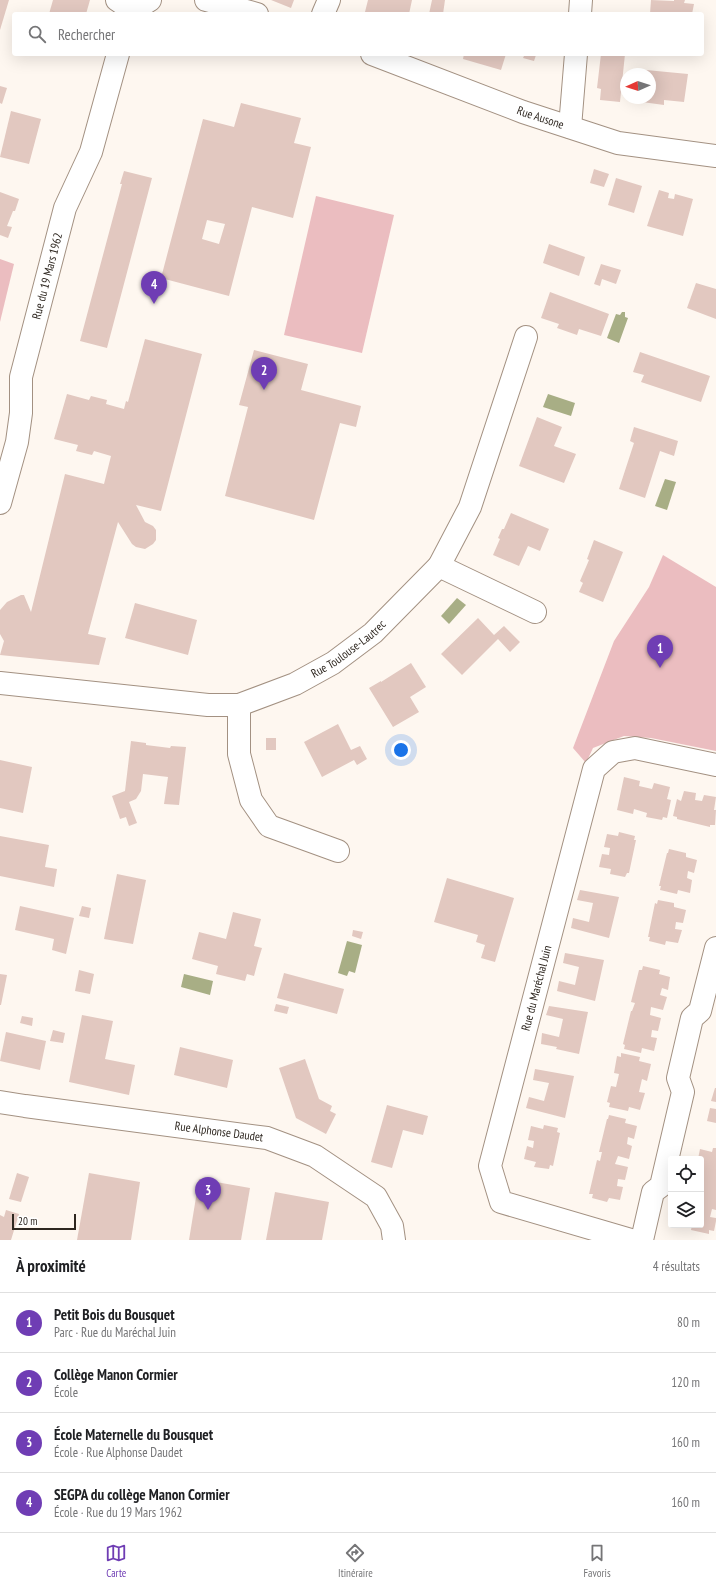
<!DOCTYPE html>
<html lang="fr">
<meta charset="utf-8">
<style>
body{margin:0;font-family:"PT Sans Narrow",sans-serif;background:#f6f6f6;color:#202124}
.controls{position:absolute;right:12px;bottom:12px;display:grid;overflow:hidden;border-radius:4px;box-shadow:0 4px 16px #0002}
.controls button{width:36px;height:36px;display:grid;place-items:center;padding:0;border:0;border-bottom:1px solid #e0e0e0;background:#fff;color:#202124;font:20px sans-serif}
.compass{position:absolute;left:620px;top:68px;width:36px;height:36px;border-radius:50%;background:#fff;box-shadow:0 4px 16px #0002;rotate:267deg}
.scale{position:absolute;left:12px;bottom:10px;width:64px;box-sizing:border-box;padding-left:4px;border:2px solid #2e2720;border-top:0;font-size:11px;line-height:14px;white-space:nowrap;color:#2e2720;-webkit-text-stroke:3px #fff;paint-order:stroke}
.you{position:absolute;left:401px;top:750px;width:14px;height:14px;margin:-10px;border:3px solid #fff;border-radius:50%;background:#1a73e8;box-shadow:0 0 0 6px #1a73e833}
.badge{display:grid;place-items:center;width:26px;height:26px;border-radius:50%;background:#6f3db4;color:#fff;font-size:13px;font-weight:700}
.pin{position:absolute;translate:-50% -33px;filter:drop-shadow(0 1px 2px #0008)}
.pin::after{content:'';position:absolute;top:21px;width:14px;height:12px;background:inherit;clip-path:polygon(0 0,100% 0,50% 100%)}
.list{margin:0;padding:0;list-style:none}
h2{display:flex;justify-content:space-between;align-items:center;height:52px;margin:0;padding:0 16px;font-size:17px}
h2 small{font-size:13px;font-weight:400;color:#757577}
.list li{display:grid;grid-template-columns:26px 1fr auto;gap:12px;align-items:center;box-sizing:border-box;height:60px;padding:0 16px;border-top:1px solid #e0e0e0}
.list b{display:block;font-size:15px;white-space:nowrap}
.list p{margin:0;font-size:13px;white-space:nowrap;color:#757577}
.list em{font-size:13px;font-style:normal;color:#757577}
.icon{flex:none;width:22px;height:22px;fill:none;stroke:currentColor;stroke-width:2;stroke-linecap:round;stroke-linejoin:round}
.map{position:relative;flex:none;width:716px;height:1240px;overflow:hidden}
.search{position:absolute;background:#fff;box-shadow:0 4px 16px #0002;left:12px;right:12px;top:12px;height:44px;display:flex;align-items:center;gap:10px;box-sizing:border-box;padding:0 14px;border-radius:4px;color:#757577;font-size:15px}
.sheet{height:292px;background:#fff}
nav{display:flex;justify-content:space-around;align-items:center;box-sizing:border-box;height:56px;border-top:1px solid #e0e0e0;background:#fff;font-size:11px;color:#757577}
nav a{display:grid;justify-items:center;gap:2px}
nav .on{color:#6f3db4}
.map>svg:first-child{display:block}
.green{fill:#ebbdc0}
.water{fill:#a8ae85}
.building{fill:#e2c8c0;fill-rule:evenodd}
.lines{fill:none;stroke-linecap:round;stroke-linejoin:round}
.minor-casing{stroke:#a39182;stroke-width:24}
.minor{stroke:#fff;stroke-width:22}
.labels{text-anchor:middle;stroke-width:3.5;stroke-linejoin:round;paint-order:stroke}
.street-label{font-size:12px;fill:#2e2720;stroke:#fff}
</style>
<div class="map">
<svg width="716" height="1240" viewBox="0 0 716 1240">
<rect width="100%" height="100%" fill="#fef7f0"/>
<g class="green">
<path d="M316,196l78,19 -32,138 -78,-18z"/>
<path d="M0,259l14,5 -14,58z"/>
<path d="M663,555l53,32v164l-65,-13 -27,-2 -31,12 -7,15 -13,-15 41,-107 35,-54z"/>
</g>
<g class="water">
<path d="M622,312h3v5l3,1 -9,25 -12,-5 9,-24 4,1z"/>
<path d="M548,394l27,9 -4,13 -28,-9z"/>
<path d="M665,479l11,3 -9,28 -12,-4z"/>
<path d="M457,598l9,7 -17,19 -8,-8z"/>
<path d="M347,941l15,4 -7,28 -6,-2 -2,5 -9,-3z"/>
<path d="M184,974l29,7 -3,14 -29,-8z"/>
</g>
<g class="building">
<path d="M0,0h9l-9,30z"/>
<path d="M53,0h37l-4,14h-37z"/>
<path d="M271,0h23l-3,8z"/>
<path d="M368,0h44l-3,14h-34l-10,-2z"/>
<path d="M432,0h13l-2,14h-14z"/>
<path d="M651,0l23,1v-1h11l-1,3 10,1 -2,10h-42z"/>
<path d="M464,54h42l-5,16 -38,-11z"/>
<path d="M525,54h14v2l-3,-1 -2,6 -11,-3z"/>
<path d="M601,54h24l-5,48 -20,-2 1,-11 -4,-1z"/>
<path d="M646,70l42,4 -4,28 -20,-2v5l-22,-3 1,-4h7v-24h-4z"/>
<path d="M0,86l7,2 -5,16 -2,-1z"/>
<path d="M241,103l60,15 -7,25 17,4 -18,71 -41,-11 -23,89 -68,-18 42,-159 31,8zM207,220l18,4 -6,20 -17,-5z"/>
<path d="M11,111l30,8 -12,45 -29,-7z"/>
<path d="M594,169l15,5 -5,13 -14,-4z"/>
<path d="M124,171l28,7 -45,170 -27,-7 42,-157h-2z"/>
<path d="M616,178l26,8 -8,27 -26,-8z"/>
<path d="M659,190l10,3 -1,5 6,1 1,-5 18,5 -10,37 -36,-10z"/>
<path d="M0,192l19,7 -4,12h-2l-6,15 5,1 -4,11 -8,-3z"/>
<path d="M549,244l36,13 -6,19 -36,-13z"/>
<path d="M601,264l20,6 -5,14 -14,-5 -2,7 -6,-2z"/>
<path d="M696,283l20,6v30l-29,-11z"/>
<path d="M550,292l59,22 -8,22 -22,-7 -2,6 -20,-7 2,-4 -18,-6z"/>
<path d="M145,339l57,15 -41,157 -25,-6 9,17 8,4 3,4v10l-3,4 -8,5 -9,-2 -4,-3 -14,-22 -30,112 18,4 -7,27 -99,-10 4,-14 -4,-7v-24l7,-8 14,-7h3l7,17 34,-138 39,10 7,-28 -17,-5 -2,4 -16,-4 2,-6 -24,-6 13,-45 22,6 2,-4 16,4 -1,4 18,5 2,-8 2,1z"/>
<path d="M254,350l54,14 -7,26 60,16 -5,21 -16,-4 -26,97 -89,-24 23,-89 -9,-2z"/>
<path d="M640,352l70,24 -9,26 -60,-20 3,-7 -11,-3z"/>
<path d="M537,417l25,10 -8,19 22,8 -12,29 -45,-17z"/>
<path d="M634,427l44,14 -4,15 -14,-5 -15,47 -26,-9 15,-46 -4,-2z"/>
<path d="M511,513l38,16 -9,22 -12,-5 -9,20 -26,-11 7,-16 -2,-1 4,-9h2z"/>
<path d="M594,540l29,12 -20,50 -24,-10 4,-9 -3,-2 9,-21 -2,-1z"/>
<path d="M135,603l62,17 -9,35 -63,-17z"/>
<path d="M478,618l16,17 10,-9 16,16 -10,10 -12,-13 -36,36 -21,-21z"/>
<path d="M411,663l15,24 -16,10 9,15 -26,15 -24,-39 12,-7v1z"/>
<path d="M338,724l13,26 9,-4 7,13 -10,6 -3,-5 -32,17 -18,-35z"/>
<rect x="266" y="738" width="10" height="12"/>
<path d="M131,741l15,2v2l24,3 1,-2 15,1 -7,58 -15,-1 4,-27 -25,-3 -2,17 -5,8 -7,3 8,21 -8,3 -3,-9 -6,2 -8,-23 13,-5z"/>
<path d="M0,760l32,7 -9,46 -23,-5z"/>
<path d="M624,777l16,4 -1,5 13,3 2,-6 16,4 -3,12 4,1 -4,18 -4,-1 -1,3 -16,-3 1,-4 -13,-4 -1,5 -16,-4z"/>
<path d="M684,791l12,2 -1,7 7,1 2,-6 12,2 -2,13h2l-1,15h-5v2l-33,-8v-2l-4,-1 4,-17 4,2z"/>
<path d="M619,832l16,4 -1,4h2l-7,33h-2l-2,4 -15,-3 1,-5 -12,-2 3,-13 7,1 1,-7 -6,-1 3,-13 11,2z"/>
<path d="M0,836l49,9 -4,22 12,2 -3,18 -54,-11z"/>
<path d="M669,849l17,4v4l11,3 -3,13 -6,-2 -1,7 5,2 -2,13 -12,-3 -1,4 -17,-4 1,-4h-2l8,-33h1z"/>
<path d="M117,874l29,6 -13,64 -29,-5z"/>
<path d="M447,878l67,20 -19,64 -14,-4 4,-13 -9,-3 2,-7 -44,-13z"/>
<path d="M580,890l39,7 -10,41 -38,-10 2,-10 16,4 4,-19 -16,-3z"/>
<path d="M658,900l16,3v4l12,3 -3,13 -7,-1 -1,7 7,1 -4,13 -12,-2 -1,4 -16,-4 1,-4h-2l7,-34 2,1z"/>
<path d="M20,906l54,12 -8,36 -14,-4 2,-11 -39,-9z"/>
<path d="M82,906l9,2 -2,10 -10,-2z"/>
<path d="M233,912l28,7 -7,27 8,2 -4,13 -4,15 -7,-2 -2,7 -29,-7 2,-8 -26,-7 7,-27 27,7z"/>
<path d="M353,930l10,2 -2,7 -9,-3z"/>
<path d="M565,953l39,7 -9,41 -38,-10 2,-10 16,4 4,-18 -16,-4z"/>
<path d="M643,966l17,4 -1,4 11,3 -2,13 -6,-2 -2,7 7,2 -4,13 -12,-3 -1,8 11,3 -3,13 -6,-1 -1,7 6,1 -3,13 -12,-3 -1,5 -17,-4 1,-4 -2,-1 8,-33h1l3,-8 -4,-1 8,-32h3z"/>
<path d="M79,970l15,4 -4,20 -15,-3z"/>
<path d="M284,973l60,16 -7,25 -60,-16z"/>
<path d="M0,974l7,1 -6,30h-1z"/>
<path d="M276,1004l13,3 -2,7 -13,-3z"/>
<path d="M549,1006l39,6 -9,42 -23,-5 1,-2 -16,-3 1,-11 17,4 4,-18 -17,-4z"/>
<path d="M82,1015l31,6 -8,38 30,6 -6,30 -60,-13z"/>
<path d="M22,1016l11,2 -1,8 -12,-3z"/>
<path d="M53,1030l12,3 -2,10 -13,-2z"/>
<path d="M6,1032l40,9 -6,29 -40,-9z"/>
<path d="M180,1047l53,13 -6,28 -53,-13z"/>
<path d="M621,1053l19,4 -1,4 12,3 -4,17 -5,-2 -3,13 6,1 -5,17 -11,-3 -1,4 -19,-4 1,-4 -3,-1 4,-16 5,1 3,-13 -5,-1 3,-17 4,1z"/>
<path d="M305,1059l14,40 13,7 -2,5 6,3 -10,20 -30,-16 -17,-50z"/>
<path d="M535,1069l39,7 -9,42 -39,-10 3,-11 15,4 5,-18 -16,-3z"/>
<path d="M715,1088h1v14l-5,-1z"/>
<path d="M387,1105l41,11 -5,19 -20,-5 -11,38 -21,-6z"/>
<path d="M710,1108l6,1v14l-9,-2z"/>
<path d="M609,1115l17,4 -1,4 12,3 -3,13 -6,-2 -1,7 5,2 -3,13 -11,-3 -3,8 13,3 -3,13 -7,-1 -1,7 6,1 -3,13 -11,-2 -2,4 -15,-4 1,-4h-4l8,-34 3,1 2,-9h-3l8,-33h1z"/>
<path d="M544,1125l14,3 -1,4 3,1 -7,33 -3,-1 -1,4 -15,-2 2,-5 -12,-3 3,-13 6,2 1,-7 -6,-1 3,-14 12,3z"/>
<path d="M713,1148h3v62l-4,-1 -2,8 6,1v3l-2,10 -5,-1v4l-18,-4 1,-5h9v-55l3,-7h-3v-4h-3l2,-10 12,3z"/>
<path d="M17,1173l12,4 -8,25 -12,-3z"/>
<path d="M89,1173l51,9 -9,58h-54z"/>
<path d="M199,1179l51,9 -9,52h-52z"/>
<path d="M275,1192l54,10 -7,38h-56z"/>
<path d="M6,1210l13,4 -8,26h-11v-25l4,2z"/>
</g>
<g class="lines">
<defs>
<g id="minor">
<path d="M117,0c10,8 22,8 33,0"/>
<path d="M206,0l51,14"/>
<path d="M323,14l6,-14"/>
<path d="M580,14l1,-14"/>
<path id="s1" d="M372,54l151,58 95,31 98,13"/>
<path d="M570,127l6,-73"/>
<path id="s2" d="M0,503l17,-61 4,-29v-36l44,-169 26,-56 27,-98"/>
<path d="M439,566l96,46"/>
<path id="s3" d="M0,683l208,22h31l56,-21 38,-21 40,-30 66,-67 31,-59 56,-170"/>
<path d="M239,705v49l12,46 18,26 69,25"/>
<path id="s4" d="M0,1102l25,4 242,32 48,18 61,41 16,29 2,14"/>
<path id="s5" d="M631,1240l-130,-38 -11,-36 104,-397 19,-17 22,-4 81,17"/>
<path d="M642,1240l11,-48 8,-6 22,-94 -5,-14 14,-60 8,-7 16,-63"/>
</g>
</defs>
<use href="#minor" class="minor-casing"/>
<use href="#minor" class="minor"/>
</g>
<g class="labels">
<g class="street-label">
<text dy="4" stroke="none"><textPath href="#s1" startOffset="180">Rue Ausone</textPath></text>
<text dy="4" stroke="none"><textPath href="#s2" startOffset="233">Rue du 19 Mars 1962</textPath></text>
<text dy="4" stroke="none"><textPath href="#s3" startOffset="364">Rue Toulouse-Lautrec</textPath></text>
<text dy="4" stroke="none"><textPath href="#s5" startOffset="357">Rue du Maréchal Juin</textPath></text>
<text dy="4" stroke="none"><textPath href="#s4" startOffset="221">Rue Alphonse Daudet</textPath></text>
</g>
</g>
</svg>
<div class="controls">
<button><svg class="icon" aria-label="locate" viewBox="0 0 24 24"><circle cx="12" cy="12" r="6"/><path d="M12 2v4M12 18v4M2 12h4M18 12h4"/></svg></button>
<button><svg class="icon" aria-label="layers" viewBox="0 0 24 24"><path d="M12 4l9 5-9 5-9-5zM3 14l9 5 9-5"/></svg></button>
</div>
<svg class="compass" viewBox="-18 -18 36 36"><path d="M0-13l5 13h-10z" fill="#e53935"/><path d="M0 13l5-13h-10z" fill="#757577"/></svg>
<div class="scale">20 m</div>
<div class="you"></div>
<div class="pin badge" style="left:660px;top:668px">1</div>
<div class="pin badge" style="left:264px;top:390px">2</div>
<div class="pin badge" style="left:208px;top:1210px">3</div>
<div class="pin badge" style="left:154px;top:304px">4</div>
<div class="search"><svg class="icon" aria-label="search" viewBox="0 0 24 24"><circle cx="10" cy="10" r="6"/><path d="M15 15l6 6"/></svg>Rechercher</div>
</div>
<section class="sheet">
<h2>À proximité<small>4 résultats</small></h2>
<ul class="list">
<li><span class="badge">1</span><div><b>Petit Bois du Bousquet</b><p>Parc · Rue du Maréchal Juin</p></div><em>80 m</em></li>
<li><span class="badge">2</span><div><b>Collège Manon Cormier</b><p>École</p></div><em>120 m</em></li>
<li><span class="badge">3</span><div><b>École Maternelle du Bousquet</b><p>École · Rue Alphonse Daudet</p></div><em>160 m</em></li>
<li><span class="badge">4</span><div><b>SEGPA du collège Manon Cormier</b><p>École · Rue du 19 Mars 1962</p></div><em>160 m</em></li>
</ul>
</section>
<nav>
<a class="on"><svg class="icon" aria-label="map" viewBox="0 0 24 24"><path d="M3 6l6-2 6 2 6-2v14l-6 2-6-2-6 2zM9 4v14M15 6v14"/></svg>Carte</a>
<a><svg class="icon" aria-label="directions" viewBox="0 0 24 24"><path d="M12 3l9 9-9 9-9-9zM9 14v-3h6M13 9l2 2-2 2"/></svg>Itinéraire</a>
<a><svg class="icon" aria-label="saved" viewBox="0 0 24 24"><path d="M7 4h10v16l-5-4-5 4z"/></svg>Favoris</a>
</nav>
